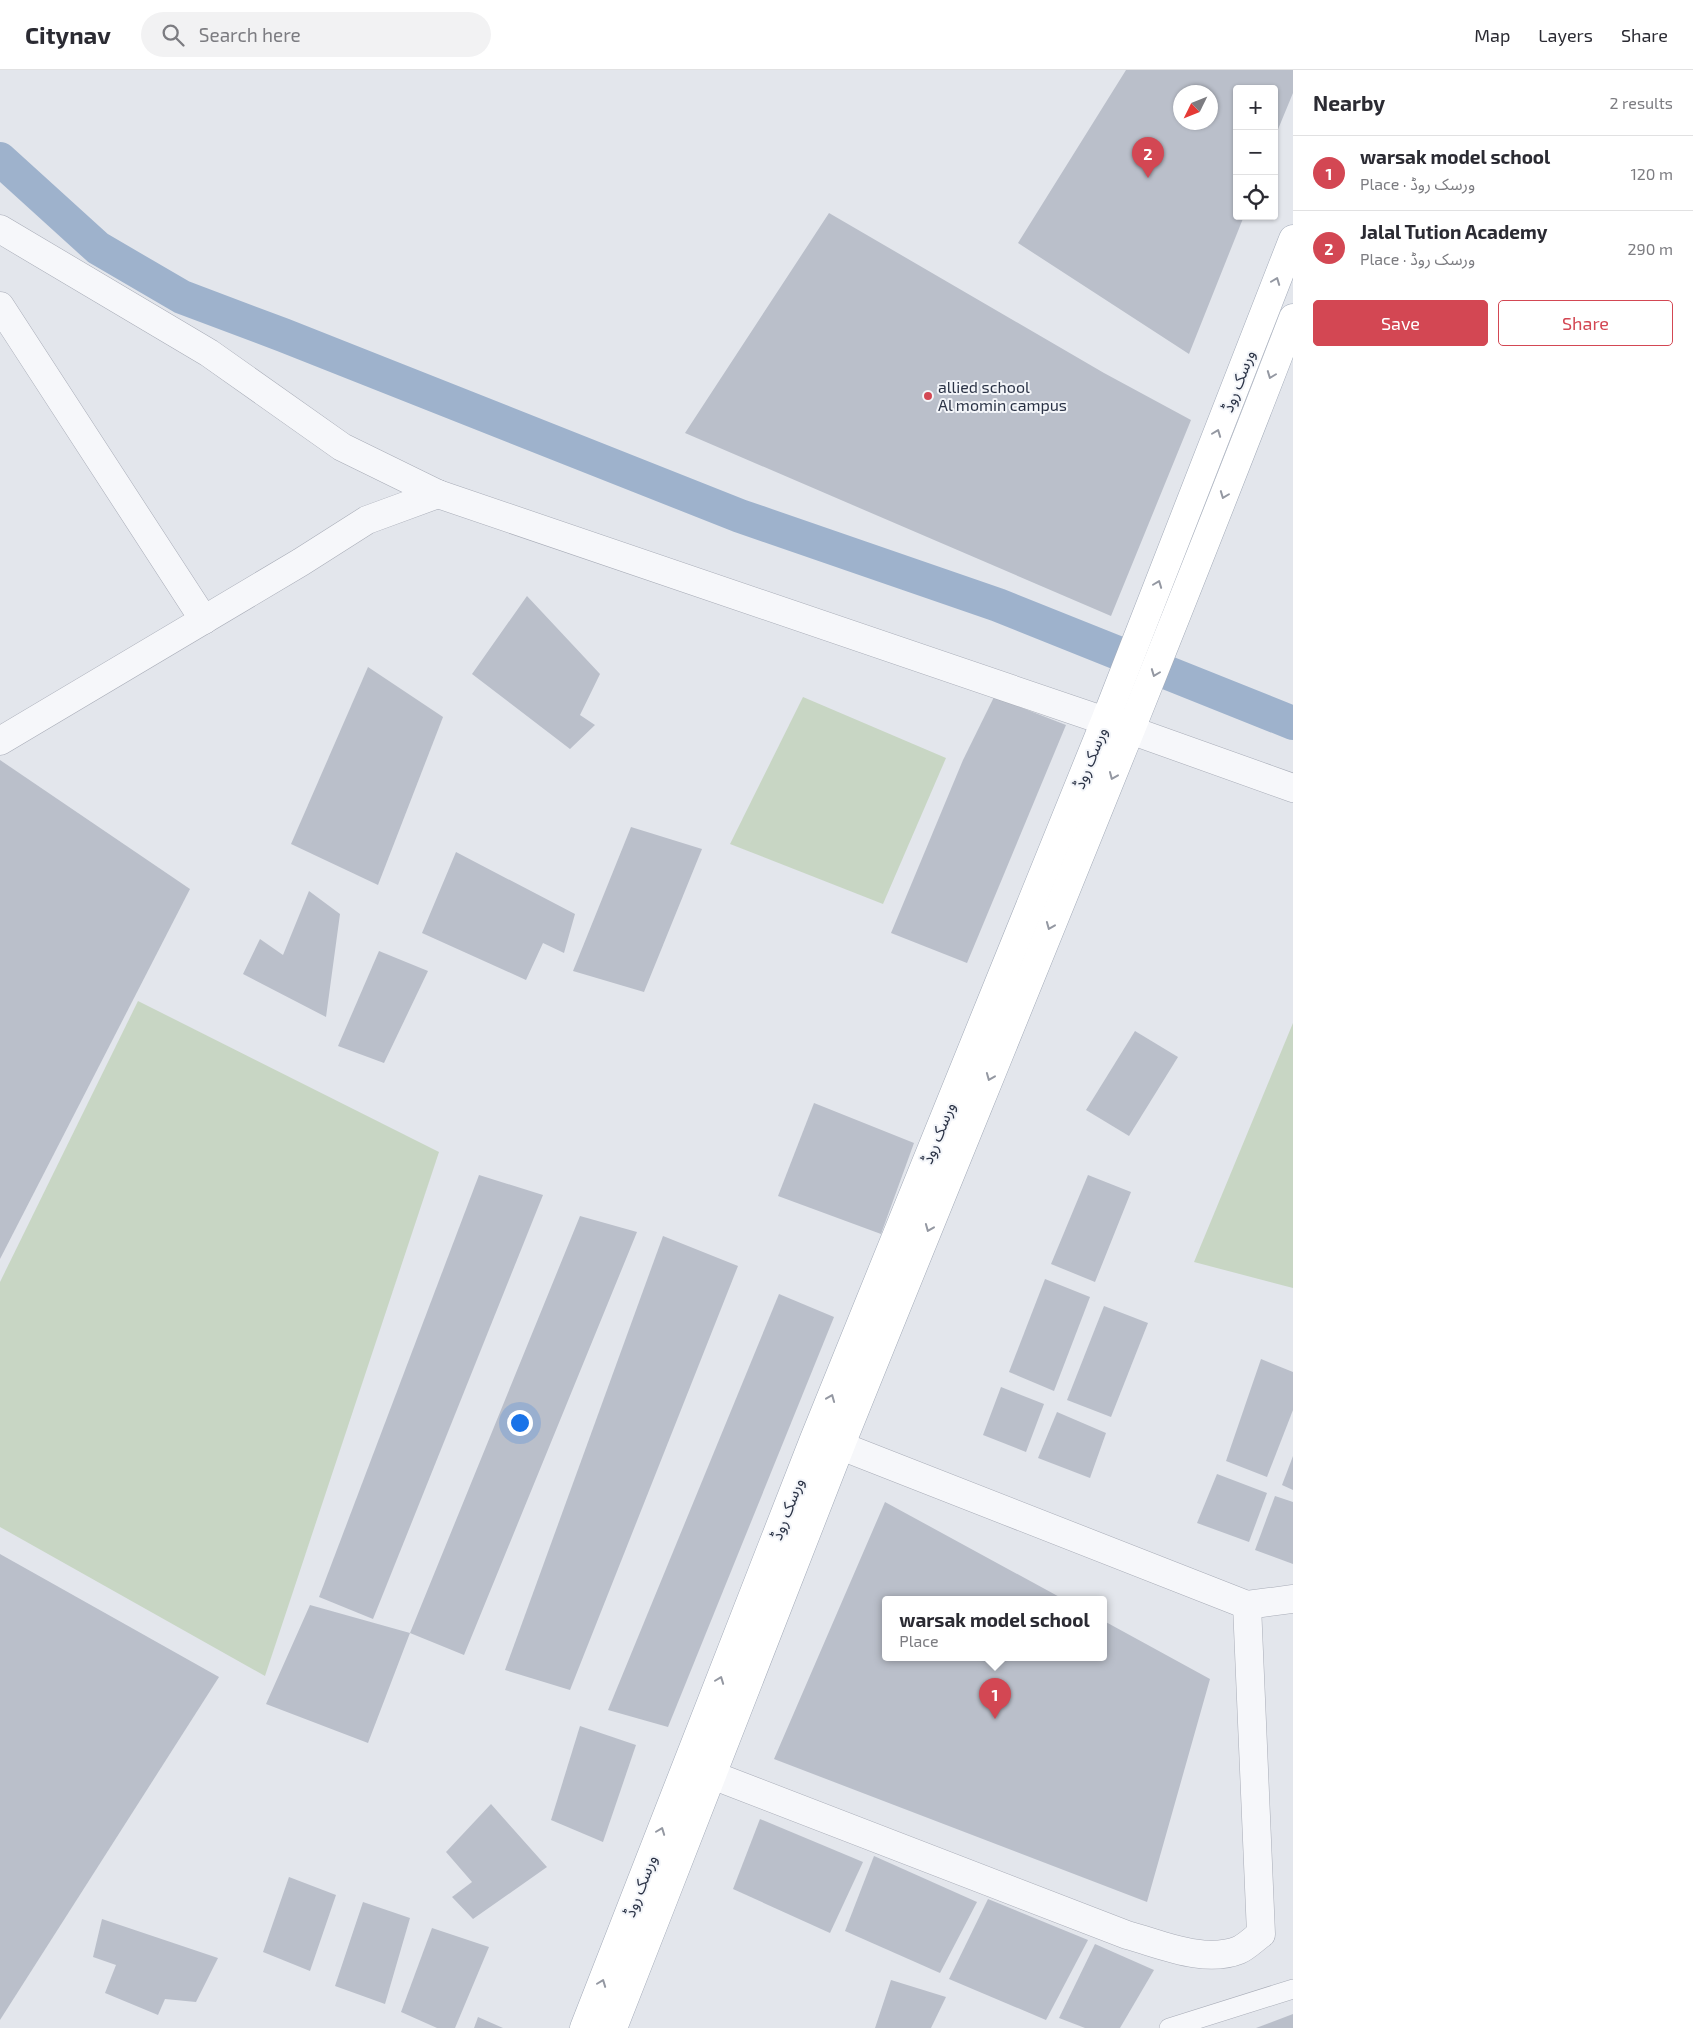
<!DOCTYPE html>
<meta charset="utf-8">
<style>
body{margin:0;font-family:"Exo 2","Noto Sans Arabic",sans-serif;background:#f2f2f3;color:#2b2b33}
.controls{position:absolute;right:15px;top:15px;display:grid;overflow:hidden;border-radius:5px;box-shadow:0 1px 4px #0004}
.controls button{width:45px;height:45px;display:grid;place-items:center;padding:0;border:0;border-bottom:1px solid #e1e1e2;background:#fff;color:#2b2b33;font:25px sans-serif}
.compass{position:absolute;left:1173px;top:15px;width:45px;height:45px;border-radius:50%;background:#fff;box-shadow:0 1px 4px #0004;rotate:227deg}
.you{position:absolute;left:519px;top:1352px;width:18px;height:18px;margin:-12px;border:4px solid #fff;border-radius:50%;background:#1a73e8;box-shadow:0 0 0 8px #1a73e833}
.badge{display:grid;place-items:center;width:32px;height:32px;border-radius:50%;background:#d34753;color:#fff;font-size:16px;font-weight:700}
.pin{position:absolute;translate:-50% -41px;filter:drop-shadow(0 1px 2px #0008)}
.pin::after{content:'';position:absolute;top:26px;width:18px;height:15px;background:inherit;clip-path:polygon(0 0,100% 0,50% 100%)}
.popup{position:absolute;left:882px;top:1526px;width:225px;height:65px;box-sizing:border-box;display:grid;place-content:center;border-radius:5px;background:#fff;filter:drop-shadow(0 1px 4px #0005);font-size:16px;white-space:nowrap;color:#7c7c81}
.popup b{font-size:19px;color:#2b2b33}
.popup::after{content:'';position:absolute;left:50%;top:100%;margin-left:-10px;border:10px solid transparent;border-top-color:#fff}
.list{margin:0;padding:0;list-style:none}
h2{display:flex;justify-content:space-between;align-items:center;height:65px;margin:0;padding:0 20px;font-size:21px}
h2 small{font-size:16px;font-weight:400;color:#7c7c81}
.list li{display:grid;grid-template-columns:32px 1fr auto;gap:15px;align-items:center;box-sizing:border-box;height:75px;padding:0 20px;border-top:1px solid #e1e1e2}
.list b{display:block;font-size:19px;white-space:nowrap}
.list p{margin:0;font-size:16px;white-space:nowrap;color:#7c7c81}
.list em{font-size:16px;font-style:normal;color:#7c7c81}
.actions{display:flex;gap:10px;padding:15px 20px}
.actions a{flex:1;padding:11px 0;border:1px solid #d34753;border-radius:5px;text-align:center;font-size:18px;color:#d34753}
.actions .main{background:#d34753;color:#fff}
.icon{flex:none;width:28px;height:28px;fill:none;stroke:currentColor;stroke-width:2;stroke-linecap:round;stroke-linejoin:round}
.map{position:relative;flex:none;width:1293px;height:1958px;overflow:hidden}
header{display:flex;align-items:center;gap:30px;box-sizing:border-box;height:70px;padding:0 25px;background:#fff;border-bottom:1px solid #e1e1e2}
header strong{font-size:24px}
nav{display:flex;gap:28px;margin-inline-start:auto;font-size:18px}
.search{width:350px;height:45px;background:#f2f2f3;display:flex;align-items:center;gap:12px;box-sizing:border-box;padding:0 18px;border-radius:28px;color:#7c7c81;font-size:19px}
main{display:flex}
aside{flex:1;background:#fff}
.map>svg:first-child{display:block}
.green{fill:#c8d6c4}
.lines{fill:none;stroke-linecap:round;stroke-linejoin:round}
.canal{stroke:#9eb2cc;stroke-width:34}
.building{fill:#babfca;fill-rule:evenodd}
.lane-casing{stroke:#a8acb7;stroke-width:20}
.street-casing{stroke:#a8acb7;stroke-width:29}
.primary-casing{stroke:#a2aab8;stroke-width:29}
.lane{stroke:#f6f7fa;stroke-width:19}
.street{stroke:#f6f7fa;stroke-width:28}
.primary{stroke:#fff;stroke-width:28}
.oneway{stroke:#9498a2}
.poi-dot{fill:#d34753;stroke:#f3f5f9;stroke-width:2}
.labels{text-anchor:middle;stroke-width:4;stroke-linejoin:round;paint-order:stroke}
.street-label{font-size:16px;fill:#2a3245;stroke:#f3f5f9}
.poi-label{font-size:16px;fill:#2a3245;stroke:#f3f5f9;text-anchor:start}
</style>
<header>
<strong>Citynav</strong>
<div class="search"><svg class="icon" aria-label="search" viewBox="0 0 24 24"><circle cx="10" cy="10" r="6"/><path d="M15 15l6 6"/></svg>Search here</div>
<nav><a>Map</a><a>Layers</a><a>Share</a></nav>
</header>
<main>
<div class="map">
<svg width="1293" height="1958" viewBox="0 0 1293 1958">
<rect width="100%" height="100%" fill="#e3e6ec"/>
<g class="green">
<path d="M803,627l143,61 -63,146 -153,-60z"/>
<path d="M138,931l301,151 -174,524 -265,-149v-245z"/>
<path d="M1293,953v265l-99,-26z"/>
</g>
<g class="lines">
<path class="canal" d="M0,89l98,89 84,49 101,38 457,181 258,89 295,118"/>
</g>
<g class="building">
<path d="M1126,0h167v23l-19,46v-50h-37v127h7l-55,138 -171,-111zM1180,22h30v30h-30z"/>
<path d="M829,143l275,160 87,47 -80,196 -426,-183z"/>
<path d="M527,526l73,78 -20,41 15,10 -25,24 -98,-75z"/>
<path d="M368,597l75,50 -65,168 -87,-41z"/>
<path d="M994,627l72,28 -99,238 -76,-30 72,-173z"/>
<path d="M0,690l190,129 -190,370z"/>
<path d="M631,757l71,22 -58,143 -71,-21z"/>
<path d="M456,782l119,62 -11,39 -21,-10 -17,37 -104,-47z"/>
<path d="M309,821l31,23 -14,103 -83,-43 17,-35 23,16z"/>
<path d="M379,881l49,20 -44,92 -46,-17z"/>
<path d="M1135,961l43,26 -49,79 -43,-26z"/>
<path d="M814,1033l100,40 -33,91 -103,-38z"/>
<path d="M479,1105l64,20 -170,424 -54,-22z"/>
<path d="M1088,1105l43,17 -36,90 -44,-18z"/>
<path d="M580,1146l57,16 -173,423 -54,-22 -42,110 -102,-39 44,-99 100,28z"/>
<path d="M663,1166l75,30 -168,424 -65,-20z"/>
<path d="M1045,1209l45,18 -36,94 -45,-19z"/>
<path d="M779,1224l55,23 -166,410 -60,-17z"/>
<path d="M1104,1236l44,17 -37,94 -44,-17z"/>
<path d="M1261,1289l32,13v38l-26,67 -41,-16z"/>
<path d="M1001,1317l43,17 -18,48 -43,-17z"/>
<path d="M1057,1342l49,21 -16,45 -52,-20z"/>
<path d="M1293,1386v34l-11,-5z"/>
<path d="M1217,1404l50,19 -18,49 -52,-19z"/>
<path d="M1275,1426l18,6v62l-38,-14z"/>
<path d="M885,1432l180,98h-179v58h218v-37l106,58 -63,223 -373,-143z"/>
<path d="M0,1484l219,123 -219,343z"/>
<path d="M580,1656l56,19 -33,97 -52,-22z"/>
<path d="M491,1734l56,63 -74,52 -21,-22 20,-15 -26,-30z"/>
<path d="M760,1749l103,43 -33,71 -97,-44z"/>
<path d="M874,1786l103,46 -37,71 -95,-42z"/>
<path d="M289,1807l47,18 -26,76 -47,-19z"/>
<path d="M988,1829l100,41 -42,80 -97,-41z"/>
<path d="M363,1832l47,16 -25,86 -50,-18z"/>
<path d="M102,1849l116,39 -22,44 -31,-3 -7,16 -53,-22 11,-28 -23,-8z"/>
<path d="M432,1858l57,19 -34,81h-18l-36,-16z"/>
<path d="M1095,1874l59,26 -34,58h-35l-26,-10z"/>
<path d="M891,1910l55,17 -15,31h-56z"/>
<path d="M1293,1944v14h-37z"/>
<path d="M478,1947l25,11h-29z"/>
</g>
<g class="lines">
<defs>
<path id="lane" d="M1169,1958l124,-39"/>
<g id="street">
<path d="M0,159l209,124 133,94 96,47 667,227 188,67"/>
<path d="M0,236l204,314"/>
<path d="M0,671l301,-179 66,-42 71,-26"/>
<path d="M818,1370l23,6 406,159 46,-6"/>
<path d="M712,1705l415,160c34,9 77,29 112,15 7,-3 15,-11 22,-16l-14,-329"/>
</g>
<g id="primary">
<path d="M584,1958l230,-589 291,-718 188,-482"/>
<path d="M613,1958c77,-195 151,-391 229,-586 151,-375 306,-747 451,-1124"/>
</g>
</defs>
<use href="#lane" class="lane-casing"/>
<use href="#street" class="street-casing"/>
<use href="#primary" class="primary-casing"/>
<use href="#lane" class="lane"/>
<use href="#street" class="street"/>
<use href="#primary" class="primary"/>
</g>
<defs><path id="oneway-chevron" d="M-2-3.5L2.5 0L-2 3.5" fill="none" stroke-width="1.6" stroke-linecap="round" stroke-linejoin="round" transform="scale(1.25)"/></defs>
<g class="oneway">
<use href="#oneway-chevron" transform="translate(1276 211) rotate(-69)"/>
<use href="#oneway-chevron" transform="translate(1271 305) rotate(111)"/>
<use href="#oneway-chevron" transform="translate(1217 363) rotate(-69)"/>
<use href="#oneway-chevron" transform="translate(1224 425) rotate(111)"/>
<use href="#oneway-chevron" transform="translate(1158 514) rotate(-69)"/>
<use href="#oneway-chevron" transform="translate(1155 603) rotate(111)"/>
<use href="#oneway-chevron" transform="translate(1113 706) rotate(113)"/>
<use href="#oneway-chevron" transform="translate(1050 856) rotate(112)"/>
<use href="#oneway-chevron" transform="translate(990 1007) rotate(112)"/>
<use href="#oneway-chevron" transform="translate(929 1158) rotate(112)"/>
<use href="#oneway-chevron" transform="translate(831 1328) rotate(-68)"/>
<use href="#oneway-chevron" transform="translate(720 1610) rotate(-69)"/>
<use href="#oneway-chevron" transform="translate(661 1761) rotate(-69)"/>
<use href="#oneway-chevron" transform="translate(602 1913) rotate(-69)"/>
</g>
<circle class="poi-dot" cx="928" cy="326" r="5"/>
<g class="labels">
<g class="street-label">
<text transform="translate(1238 311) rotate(-69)" y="6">ورسک روڈ</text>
<text transform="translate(1090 688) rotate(-68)" y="6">ورسک روڈ</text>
<text transform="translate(938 1063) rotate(-68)" y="6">ورسک روڈ</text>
<text transform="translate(787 1439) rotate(-69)" y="6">ورسک روڈ</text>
<text transform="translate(640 1816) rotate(-69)" y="6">ورسک روڈ</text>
</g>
<g class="poi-label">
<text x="938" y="323">allied school<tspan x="938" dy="18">Al momin campus</tspan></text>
</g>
</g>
</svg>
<div class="controls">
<button>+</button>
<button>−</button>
<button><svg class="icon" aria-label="locate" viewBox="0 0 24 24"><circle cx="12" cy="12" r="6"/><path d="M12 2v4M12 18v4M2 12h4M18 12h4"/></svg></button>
</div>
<svg class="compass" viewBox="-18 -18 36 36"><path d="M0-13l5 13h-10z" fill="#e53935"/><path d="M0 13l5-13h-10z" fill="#7c7c81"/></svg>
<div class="you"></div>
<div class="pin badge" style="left:995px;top:1649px">1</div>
<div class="popup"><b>warsak model school</b>Place</div>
<div class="pin badge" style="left:1148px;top:108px">2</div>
</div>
<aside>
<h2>Nearby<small>2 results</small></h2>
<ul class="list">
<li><span class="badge">1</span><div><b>warsak model school</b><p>Place · ورسک روڈ</p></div><em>120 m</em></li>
<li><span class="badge">2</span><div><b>Jalal Tution Academy</b><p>Place · ورسک روڈ</p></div><em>290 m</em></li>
</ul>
<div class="actions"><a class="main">Save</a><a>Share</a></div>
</aside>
</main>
